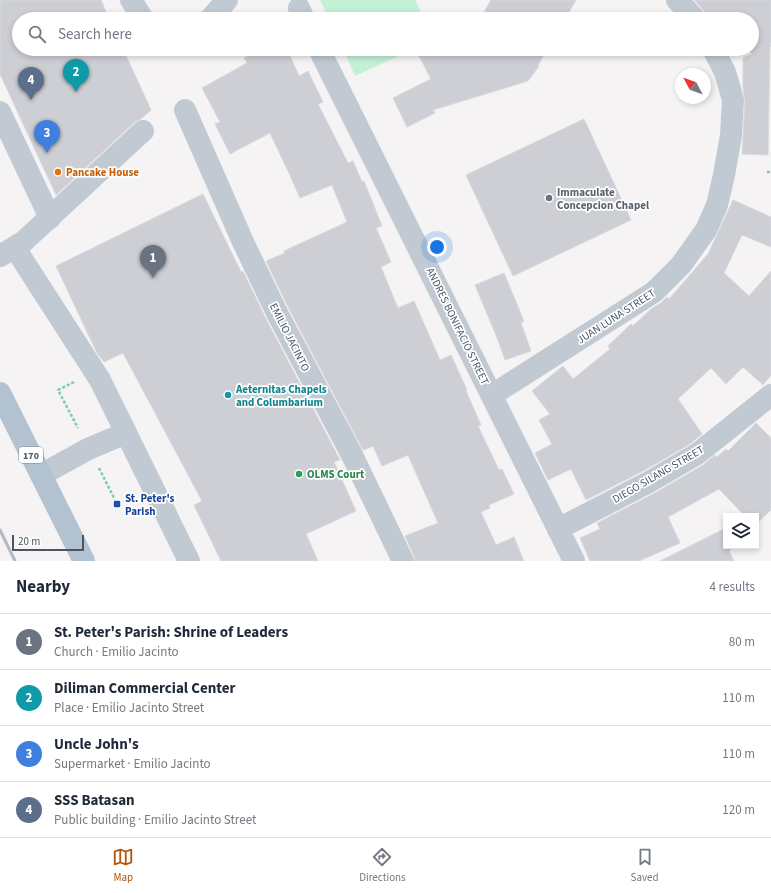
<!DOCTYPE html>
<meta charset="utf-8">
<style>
body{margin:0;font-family:"Source Sans 3",sans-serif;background:#f6f6f7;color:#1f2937}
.controls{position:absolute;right:12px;bottom:12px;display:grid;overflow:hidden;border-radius:0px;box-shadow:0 2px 6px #0003}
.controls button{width:36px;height:36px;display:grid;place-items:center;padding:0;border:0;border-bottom:1px solid #e0e1e3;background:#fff;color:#1f2937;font:20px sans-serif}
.compass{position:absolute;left:675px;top:68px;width:36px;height:36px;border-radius:50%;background:#fff;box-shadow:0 2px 6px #0003;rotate:311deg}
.scale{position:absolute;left:12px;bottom:10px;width:72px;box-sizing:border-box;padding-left:4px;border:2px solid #4a5661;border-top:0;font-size:11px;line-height:14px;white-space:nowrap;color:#4a5661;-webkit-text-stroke:3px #fff;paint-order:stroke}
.you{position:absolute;left:437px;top:247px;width:14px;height:14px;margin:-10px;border:3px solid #fff;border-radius:50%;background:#1a73e8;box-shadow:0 0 0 6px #1a73e833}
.badge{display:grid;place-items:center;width:26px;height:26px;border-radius:50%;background:#b45309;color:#fff;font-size:13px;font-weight:700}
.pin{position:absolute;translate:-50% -33px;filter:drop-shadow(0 1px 2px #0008)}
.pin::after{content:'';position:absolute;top:21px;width:14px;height:12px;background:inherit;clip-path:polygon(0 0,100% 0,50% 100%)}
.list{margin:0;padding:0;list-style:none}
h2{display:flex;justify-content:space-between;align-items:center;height:52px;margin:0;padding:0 16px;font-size:17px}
h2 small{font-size:13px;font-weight:400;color:#747a83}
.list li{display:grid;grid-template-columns:26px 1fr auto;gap:12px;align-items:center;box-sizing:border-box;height:56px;padding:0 16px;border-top:1px solid #e0e1e3}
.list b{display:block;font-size:15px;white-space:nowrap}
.list p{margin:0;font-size:13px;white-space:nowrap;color:#747a83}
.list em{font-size:13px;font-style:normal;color:#747a83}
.icon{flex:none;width:22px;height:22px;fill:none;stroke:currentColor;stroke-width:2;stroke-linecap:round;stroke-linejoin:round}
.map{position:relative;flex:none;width:771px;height:561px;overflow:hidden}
.search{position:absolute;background:#fff;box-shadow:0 2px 6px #0003;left:12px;right:12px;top:12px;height:44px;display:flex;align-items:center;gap:10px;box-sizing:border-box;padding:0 14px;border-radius:22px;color:#747a83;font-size:15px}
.sheet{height:276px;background:#fff}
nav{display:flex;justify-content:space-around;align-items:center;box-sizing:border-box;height:56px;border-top:1px solid #e0e1e3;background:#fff;font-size:11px;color:#747a83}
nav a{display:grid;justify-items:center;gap:2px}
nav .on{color:#b45309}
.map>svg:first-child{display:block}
.green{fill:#c3f1d5}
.building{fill:#cdcfd5;stroke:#d7d9de}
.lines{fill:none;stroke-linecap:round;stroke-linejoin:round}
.path{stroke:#7ad0a6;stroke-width:2.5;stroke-dasharray:3 2;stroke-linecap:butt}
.minor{stroke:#c1cad2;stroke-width:22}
.major{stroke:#b3c2d1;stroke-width:22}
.rail{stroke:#b5b8bd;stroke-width:3}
.food-dot{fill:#e8710a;stroke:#fff;stroke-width:1.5}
.worship-dot{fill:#6b7280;stroke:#fff;stroke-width:1.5}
.culture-dot{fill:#0f9aa8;stroke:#fff;stroke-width:1.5}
.leisure-dot{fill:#2e9e5b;stroke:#fff;stroke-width:1.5}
.transit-dot{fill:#1a4fb4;stroke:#fff;stroke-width:1.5}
.labels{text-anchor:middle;stroke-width:3.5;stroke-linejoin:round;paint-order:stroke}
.shield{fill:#fff;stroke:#808990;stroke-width:1}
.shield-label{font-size:10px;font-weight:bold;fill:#4a5661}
.food-label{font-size:11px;font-weight:bold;fill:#c56008;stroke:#fff;text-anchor:start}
.worship-label{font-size:11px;font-weight:bold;fill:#5b616d;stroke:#fff;text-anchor:start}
.street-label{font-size:11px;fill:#4a5661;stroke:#fff}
.culture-label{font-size:11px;font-weight:bold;fill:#0d838f;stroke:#fff;text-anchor:start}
.leisure-label{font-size:11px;font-weight:bold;fill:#27864d;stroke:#fff;text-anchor:start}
.transit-label{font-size:11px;font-weight:bold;fill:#164399;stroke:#fff;text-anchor:start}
</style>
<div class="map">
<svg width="771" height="561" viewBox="0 0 771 561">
<rect width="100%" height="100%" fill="#f5f3f3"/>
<g class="green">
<path d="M320,0h95l9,19h-95z"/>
<path d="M343,49h71l-59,27z"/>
</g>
<g class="building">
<path d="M0,0h101l8,19h-90v30h104l28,61 -10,9 -6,3 -79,73 -56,-121z"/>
<path d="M491,0h85l-11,19h-85z"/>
<path d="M694,0h77v47l-1,-3 -2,111 -26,-1 3,-53 -2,-13v-30l9,-4 -3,-5h3v-30h-45v-3l-3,-5z"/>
<path d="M263,49h24l12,27 9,-5 15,31 -5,2 30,59 5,-2 9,21 2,-1 18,45 -6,2 15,34 -10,5 17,41 16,-7 26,59 11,-5 16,35 -1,1 15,34 -3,1 21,44 3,-1 12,25 -25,11 1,3 -9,4 15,33 18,-8 10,24h-109l-1,-5 -9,-20 33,-13 -30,-68 -26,11 -9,-20 -10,4 -75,-143 -22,-46 19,-8 -1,-2 63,-29 -15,-37 -32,13 -12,-27 -18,-38 -40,21 -15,-30 5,-2 -18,-34 45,-25 -3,-5z"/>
<path d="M434,49h113l-9,16 1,1 -11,15 -95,29 2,3 -28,14 -14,-29 38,-19 -12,-23z"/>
<path d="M584,119l47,101 -118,56 -47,-101z"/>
<path d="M203,194l38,78 2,-1 23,48 74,141 -6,2 22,49 -50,23 12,27h-97l-27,-56 8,-4 -79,-148 -19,9 -7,-9 -41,-87z"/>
<path d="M733,200l38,17v30l-29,-12 -18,38 25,23 22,-25v104l-8,10 -20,-18 -17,17 -15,-16 -33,31 24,35 -12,10 -47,27 -57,29 -15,-31 -23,11 -13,-27 17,-9 -13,-24 11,-6 -18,-23 31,-25 10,13 37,-30 -2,-3 23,-22 2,2 18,-17 10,-6 6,-6 2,2 39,-45z"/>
<path d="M504,273l20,48 -3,2 10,28 -26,9 -7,-20 -23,-55z"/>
<path d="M756,423l15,15v72l-15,14v-8h-11l-26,-27 -51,28 12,26 -41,18h-49l-10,-23 20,-9 -3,-6 58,-30 48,-28 12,-10 2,2 9,-8 2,2z"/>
<path d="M726,528v18h8l-5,5 5,10h-74z"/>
</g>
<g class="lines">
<g class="path">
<path d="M767,172h4"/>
<path d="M74,382l-16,8 20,38"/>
<path d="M99,468l18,36"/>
</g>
<g class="minor">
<path d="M131,0l12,19"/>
<path d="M677,0l4,4 14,15"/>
<path d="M299,8l5,11"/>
<path d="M210,19l17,-19"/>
<path d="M319,49l255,512"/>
<path d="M185,110l58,132 34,71 75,142 51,106"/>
<path d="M0,112l50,106"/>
<path d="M15,248l85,132 89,181"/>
<path d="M0,256l23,-14 120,-111"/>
<path d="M492,395l162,-103 27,-27 25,-35 11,-25 7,-30 7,-40 2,-35 -8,-28 -12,-23"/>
<path d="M41,475l47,-26 38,-16"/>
<path d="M558,529l91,-47 48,-28 74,-59"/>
</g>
<path class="major" d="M0,393l84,168"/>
<path class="rail" d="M0,530l15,31"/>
</g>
<circle class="food-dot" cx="58" cy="172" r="4"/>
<circle class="worship-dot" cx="549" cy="198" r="4"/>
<circle class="culture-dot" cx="228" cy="395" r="4"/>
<circle class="leisure-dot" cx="299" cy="474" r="4"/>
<rect class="transit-dot" x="113" y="500" width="8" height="8" rx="2"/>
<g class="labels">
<rect class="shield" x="19" y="447" width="24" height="16" rx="3"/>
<g class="shield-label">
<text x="31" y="459">170</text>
</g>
<g class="food-label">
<text x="66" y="176">Pancake House</text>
</g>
<g class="worship-label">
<text x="557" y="196">Immaculate<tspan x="557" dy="13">Concepcion Chapel</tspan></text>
</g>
<g class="street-label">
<text transform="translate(616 316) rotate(-33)" y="4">JUAN LUNA STREET</text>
<text transform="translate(458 326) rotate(64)" y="4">ANDRES BONIFACIO STREET</text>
<text transform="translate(290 337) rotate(63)" y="4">EMILIO JACINTO</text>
<text transform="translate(658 474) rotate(-30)" y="4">DIEGO SILANG STREET</text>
</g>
<g class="culture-label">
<text x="236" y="393">Aeternitas Chapels<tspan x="236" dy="13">and Columbarium</tspan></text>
</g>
<g class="leisure-label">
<text x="307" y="478">OLMS Court</text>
</g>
<g class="transit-label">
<text x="125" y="502">St. Peter's<tspan x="125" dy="13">Parish</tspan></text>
</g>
</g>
</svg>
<div class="controls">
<button><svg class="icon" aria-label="layers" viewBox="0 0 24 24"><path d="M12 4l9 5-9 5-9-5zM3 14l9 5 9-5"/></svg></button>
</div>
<svg class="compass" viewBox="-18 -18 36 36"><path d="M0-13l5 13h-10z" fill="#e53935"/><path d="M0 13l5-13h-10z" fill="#747a83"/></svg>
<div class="scale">20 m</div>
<div class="you"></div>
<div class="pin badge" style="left:153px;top:278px;background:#6b7280">1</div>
<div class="pin badge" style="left:76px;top:92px;background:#0f9aa8">2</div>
<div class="pin badge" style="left:47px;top:153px;background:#3f7fe0">3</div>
<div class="pin badge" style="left:31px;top:100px;background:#5c6f8a">4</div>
<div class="search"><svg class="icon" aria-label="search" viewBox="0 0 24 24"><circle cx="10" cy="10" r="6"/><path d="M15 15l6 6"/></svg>Search here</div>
</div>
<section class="sheet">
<h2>Nearby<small>4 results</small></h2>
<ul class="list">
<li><span class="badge" style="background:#6b7280">1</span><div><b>St. Peter's Parish: Shrine of Leaders</b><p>Church · Emilio Jacinto</p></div><em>80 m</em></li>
<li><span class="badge" style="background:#0f9aa8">2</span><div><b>Diliman Commercial Center</b><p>Place · Emilio Jacinto Street</p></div><em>110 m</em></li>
<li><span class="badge" style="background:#3f7fe0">3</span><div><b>Uncle John's</b><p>Supermarket · Emilio Jacinto</p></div><em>110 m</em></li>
<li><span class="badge" style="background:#5c6f8a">4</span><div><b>SSS Batasan</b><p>Public building · Emilio Jacinto Street</p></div><em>120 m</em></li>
</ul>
</section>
<nav>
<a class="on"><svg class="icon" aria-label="map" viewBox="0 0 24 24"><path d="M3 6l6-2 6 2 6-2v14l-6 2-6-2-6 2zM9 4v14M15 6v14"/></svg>Map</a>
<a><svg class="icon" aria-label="directions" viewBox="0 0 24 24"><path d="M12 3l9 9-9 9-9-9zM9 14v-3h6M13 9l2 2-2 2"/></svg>Directions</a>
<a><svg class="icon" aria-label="saved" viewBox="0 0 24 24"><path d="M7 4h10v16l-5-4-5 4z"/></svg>Saved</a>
</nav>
